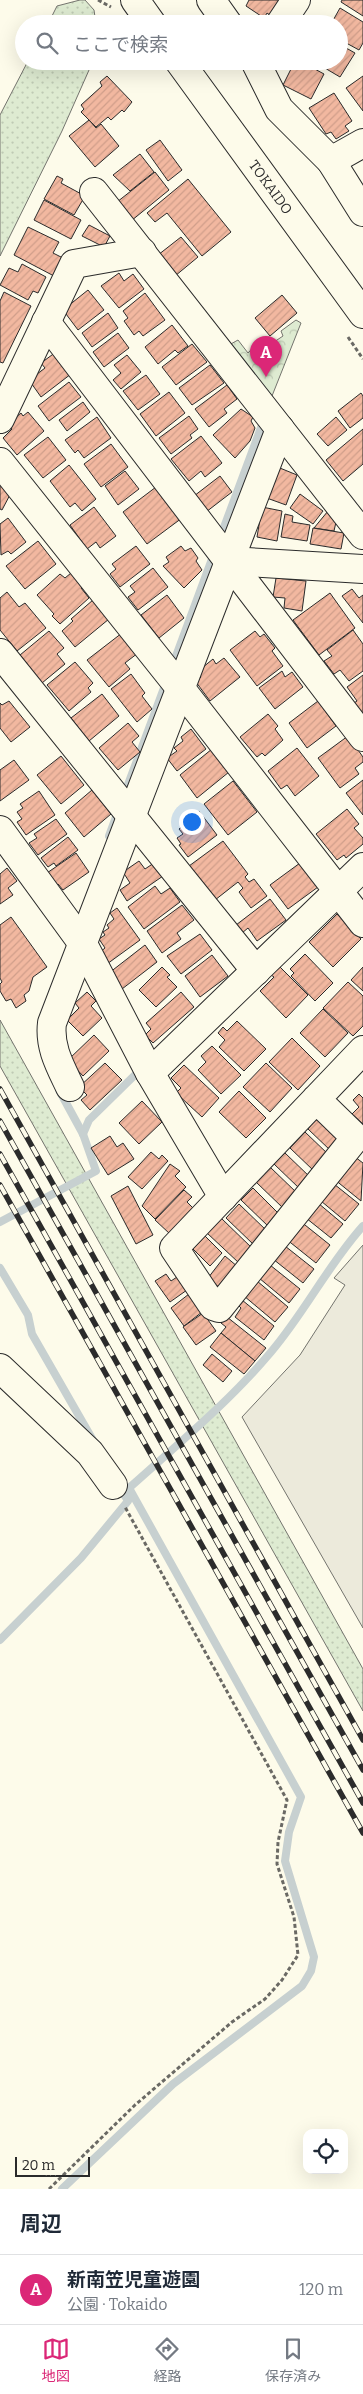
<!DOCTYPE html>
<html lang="ja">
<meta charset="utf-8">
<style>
body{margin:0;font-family:Bitter,"Noto Sans JP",serif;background:#f6f6f7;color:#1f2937}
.controls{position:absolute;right:15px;bottom:15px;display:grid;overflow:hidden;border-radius:10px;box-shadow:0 5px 20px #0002}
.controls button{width:45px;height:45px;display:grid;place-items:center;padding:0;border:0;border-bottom:1px solid #e0e1e3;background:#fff;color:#1f2937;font:25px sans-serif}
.scale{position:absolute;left:15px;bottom:12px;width:75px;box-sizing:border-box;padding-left:5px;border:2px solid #2b2b2b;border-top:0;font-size:14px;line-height:18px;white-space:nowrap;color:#2b2b2b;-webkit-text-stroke:4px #fdfbea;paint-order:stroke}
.you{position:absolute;left:191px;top:821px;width:18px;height:18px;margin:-12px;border:4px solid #fff;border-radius:50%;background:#1a73e8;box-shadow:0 0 0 8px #1a73e833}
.badge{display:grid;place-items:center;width:32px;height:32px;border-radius:50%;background:#db2777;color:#fff;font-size:16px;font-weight:700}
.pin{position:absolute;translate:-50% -41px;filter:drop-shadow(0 1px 2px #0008)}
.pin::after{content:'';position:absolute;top:26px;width:18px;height:15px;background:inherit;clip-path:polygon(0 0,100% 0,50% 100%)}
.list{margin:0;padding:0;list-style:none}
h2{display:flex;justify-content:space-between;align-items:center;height:65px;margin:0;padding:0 20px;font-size:21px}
h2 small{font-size:16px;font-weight:400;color:#747a83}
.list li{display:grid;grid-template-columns:32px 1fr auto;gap:15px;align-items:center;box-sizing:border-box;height:70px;padding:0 20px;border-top:1px solid #e0e1e3}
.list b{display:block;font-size:19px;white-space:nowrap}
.list p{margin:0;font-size:16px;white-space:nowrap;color:#747a83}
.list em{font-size:16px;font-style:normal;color:#747a83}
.icon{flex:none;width:28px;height:28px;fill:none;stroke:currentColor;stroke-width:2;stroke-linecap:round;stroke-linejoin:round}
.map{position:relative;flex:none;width:363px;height:2189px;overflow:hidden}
.search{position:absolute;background:#fff;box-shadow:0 5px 20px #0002;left:15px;right:15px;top:15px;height:55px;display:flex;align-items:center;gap:12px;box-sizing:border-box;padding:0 18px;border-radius:28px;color:#747a83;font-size:19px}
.sheet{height:135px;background:#fff}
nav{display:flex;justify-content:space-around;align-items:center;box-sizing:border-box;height:70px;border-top:1px solid #e0e1e3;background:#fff;font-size:14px;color:#747a83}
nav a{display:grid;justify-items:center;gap:2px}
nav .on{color:#db2777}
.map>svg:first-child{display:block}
.grass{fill:url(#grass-dots);stroke:#74746e}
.park{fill:url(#park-crowns);stroke:#74746e}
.parking{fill:#eceadb;stroke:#74746e}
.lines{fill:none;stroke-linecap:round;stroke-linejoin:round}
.stream{stroke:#c7d0d0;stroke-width:8}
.building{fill:url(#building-hatch);stroke:#2b2b2b}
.minor-casing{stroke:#2b2b2b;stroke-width:30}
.highway-casing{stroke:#2b2b2b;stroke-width:30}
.path{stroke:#6a6964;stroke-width:3;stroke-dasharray:4 2.5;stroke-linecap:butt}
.minor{stroke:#fdfbea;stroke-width:28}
.highway{stroke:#fdfbea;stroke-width:28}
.rail-casing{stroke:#2b2b2b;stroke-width:5.5}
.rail{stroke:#fdfbea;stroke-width:4;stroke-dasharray:11;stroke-linecap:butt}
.labels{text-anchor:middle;stroke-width:4;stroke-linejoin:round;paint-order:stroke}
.street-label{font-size:14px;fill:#2b2b2b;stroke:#fdfbea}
</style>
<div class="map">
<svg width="363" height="2189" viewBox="0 0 363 2189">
<defs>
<pattern id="grass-dots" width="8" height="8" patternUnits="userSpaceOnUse" patternTransform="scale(1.25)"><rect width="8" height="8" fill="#deebd1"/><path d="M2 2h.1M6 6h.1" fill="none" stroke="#bfcab4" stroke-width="1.8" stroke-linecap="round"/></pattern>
<pattern id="park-crowns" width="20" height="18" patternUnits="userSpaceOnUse" patternTransform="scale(1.25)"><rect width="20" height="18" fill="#deebd1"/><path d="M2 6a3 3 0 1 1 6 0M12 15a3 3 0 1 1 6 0" fill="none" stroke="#bfcab4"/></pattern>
<pattern id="building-hatch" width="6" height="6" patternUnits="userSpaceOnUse" patternTransform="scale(1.25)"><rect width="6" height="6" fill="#f2b8a0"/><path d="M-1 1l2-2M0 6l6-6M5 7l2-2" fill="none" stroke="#d09e8a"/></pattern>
</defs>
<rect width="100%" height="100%" fill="#fdfbea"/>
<g class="grass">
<path d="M80,0h5l9,10 2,14h-48l9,-18z"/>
<path d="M28,61h65l-31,70 -62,125v-141z"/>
<path d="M0,1020l363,649v42l-363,-645z"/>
</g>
<path class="park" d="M296,320l5,3 -31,78 -41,-56 9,-5 10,13 11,-12 3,2 5,-2 4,3 12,-8 -2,-5z"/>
<path class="parking" d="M363,1245v383l-121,-211 58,-62 45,-70 -11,-7z"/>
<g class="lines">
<g class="stream">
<path d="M220,538l42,-113"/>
<path d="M172,667l43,-116"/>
<path d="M123,798l44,-118"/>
<path d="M109,836l10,-27"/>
<path d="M83,1134l6,-14 53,-52"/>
<path d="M0,1222l96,-51 -13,-37 -24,-44"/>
<path d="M0,1268l28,47 4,19 62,108"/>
<path d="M0,1640l81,-82 47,-57 -10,-17"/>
<path d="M62,2189l111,-105 129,-98 9,-15 3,-14 -29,-96 4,-29 12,-35 -172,-309c49,-44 100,-86 142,-136 34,-40 57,-87 92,-126"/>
</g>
</g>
<g class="building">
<path d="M249,0h36l-11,18 -7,-5 -3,5 -18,-12z"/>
<path d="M342,0h21v16l-22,-14z"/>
<path d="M340,8l23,14v21l-4,7 -20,-11v-15h-8z"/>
<path d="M339,44l16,9 -15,24 -27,-16h26z"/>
<path d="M295,61h5l24,13 -13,25 -28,-14z"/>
<path d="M107,76l25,26 -8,10 -2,-2 -11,10 -3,-3 -12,10 -15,-15 3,-3 -3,-4 21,-19 -2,-4z"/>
<path d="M363,76v35l-17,-23z"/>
<path d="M334,93l18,28 -7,5 4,5 -13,8 -5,-7 -5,2 -17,-26z"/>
<path d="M89,120l7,8 5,-4 18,22 -24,21 -26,-31z"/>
<path d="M160,140l22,30 -14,11 -22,-31z"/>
<path d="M140,154l14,18 -24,19 -17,-16z"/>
<path d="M155,172l14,18 -38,31 -14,-19z"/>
<path d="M57,176l6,3 -2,4 24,13 -11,19 -30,-16z"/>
<path d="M188,179l43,53 -29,24 -35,-43 -12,9 -8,-9z"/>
<path d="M44,200l37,20 -10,19 -37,-19z"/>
<path d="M89,225l21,11 -6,11 -22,-11z"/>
<path d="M28,227l31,15 -6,11 10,5 -9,18 -40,-21z"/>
<path d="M181,237l17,20 -23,19 -17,-21z"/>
<path d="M22,264l24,13 -8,16 -5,-2 -5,9 -28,-15 9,-17 9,4z"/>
<path d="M119,273l5,8 9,-7 11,15 -25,19 -18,-22z"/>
<path d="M88,290l16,20 -26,20 -15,-20z"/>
<path d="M4,292l27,14 -28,57 -3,-1v-61z"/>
<path d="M145,293l20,27 -22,16 -4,-5 -5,4 -10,-14 4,-3 -5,-7z"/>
<path d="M282,295l15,18 -27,23 -15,-18z"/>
<path d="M108,313l10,15 -26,19 -10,-14z"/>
<path d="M172,325l16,21 -10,7 -3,-3 -17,14 -13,-17z"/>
<path d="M118,333l11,15 -25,19 -11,-15z"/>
<path d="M192,344l15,18 -31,23 -14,-18z"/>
<path d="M56,352l15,22 -30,23 -12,-17 16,-12 -4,-5z"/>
<path d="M127,355l14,17 -20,17 -8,-9 8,-7 -7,-8z"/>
<path d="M210,365l14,18 -32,22 -13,-17z"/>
<path d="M146,375l14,19 -22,16 -15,-19z"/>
<path d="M69,382l12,15 -32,24 -11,-15z"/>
<path d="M227,385l10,14 -13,10 3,4 -18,14 -14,-18z"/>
<path d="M169,392l16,21 -29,23 -16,-22z"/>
<path d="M361,393l2,3v22l-13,10 -12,-17z"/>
<path d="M83,402l7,10 -23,19 -8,-11z"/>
<path d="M241,409l12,8 -2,4 4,7 -5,13 -15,17 -22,-23z"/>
<path d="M28,412l16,19 -27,24 -14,-17 9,-9 -4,-5 13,-11 2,3z"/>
<path d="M189,416l9,13 -8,6 2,3 -21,16 -12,-16z"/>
<path d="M97,417l14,21 -27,20 -6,-8 -3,3 -10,-13z"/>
<path d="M336,417l11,13 -19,16 -11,-12z"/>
<path d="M363,429v35l-20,17 -17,-21z"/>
<path d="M201,436l21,27 -17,14 -4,-6 -12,10 -18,-22z"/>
<path d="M48,437l18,23 -23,18 -19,-23z"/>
<path d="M111,444l17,23 -27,20 -17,-23z"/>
<path d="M69,465l27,34 -14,12 -7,-8 -5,4 -20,-26z"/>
<path d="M275,466l22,9 -11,30 -22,-8z"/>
<path d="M125,471l14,18 -21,16 -13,-19z"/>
<path d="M220,476l12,16 -26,20 -12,-16z"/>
<path d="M0,483l13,6 -11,21 -2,-1z"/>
<path d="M156,487l26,31 -35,26 -24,-32z"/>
<path d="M300,494l23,17 -10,13 -23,-16z"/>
<path d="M94,507l22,29 -16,12 -4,-6 -9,7 -17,-24z"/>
<path d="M262,507l20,4 -5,30 -20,-4z"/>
<path d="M328,511l8,11 -2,9 -20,-3z"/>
<path d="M285,514l8,2 -1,6 18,3 -3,16 -26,-4z"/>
<path d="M8,518l18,24 -15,12 -3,-3 -7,4 -1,-31z"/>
<path d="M313,528l31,5 -3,16 -31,-5z"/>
<path d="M38,541l18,23 -31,25 -19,-23z"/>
<path d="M136,546l14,18 -30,23 -10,-13 6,-5 -4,-5z"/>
<path d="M181,546l4,5 6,-3 7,10 -2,3 6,9 -18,18 -21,-22 6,-4 -3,-5z"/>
<path d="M153,568l15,19 -30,23 -10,-13 7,-5 -5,-6z"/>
<path d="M71,573l12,13 -2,2 8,10 -29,26 -8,-8 2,-2 -17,-19 23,-21 5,4z"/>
<path d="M276,578l30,3 -4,30 -18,-3 1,-10 -12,-1z"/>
<path d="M352,589l7,9 4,-3v28l-21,-27z"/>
<path d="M7,592l12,15 6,-4 21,25 -29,23 -17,-21v-32z"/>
<path d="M330,593l25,35 -36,27 -26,-35z"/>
<path d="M167,595l17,23 -25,20 -18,-23z"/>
<path d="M93,600l16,19 -34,28 -13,-16 11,-10 -2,-2z"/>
<path d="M353,630l10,14v27l-14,10 -9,-11 -6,4 -10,-13 8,-5 -5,-6z"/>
<path d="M49,631l15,17 -7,6 8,10 -23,19 -22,-28z"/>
<path d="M255,631l5,6 4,-3 11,14 -3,3 11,15 -26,20 -27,-36z"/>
<path d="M122,633l16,20 -13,10 5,6 -21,18 -22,-27z"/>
<path d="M224,658l16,19 -30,24 -14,-19 5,-5 -4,-5 16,-13 3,5z"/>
<path d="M75,662l18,21 -5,5 3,4 -22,19 -22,-26z"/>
<path d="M282,671l3,6 7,-5 11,15 -28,22 -16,-21z"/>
<path d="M131,674l14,19 -3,3 10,13 -15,13 -26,-33z"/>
<path d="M363,675v40l-9,-12 3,-2 -10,-14z"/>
<path d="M102,694l17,22 -30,25 -18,-23z"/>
<path d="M9,701l21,26 -19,15 -11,-14v-25l2,2z"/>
<path d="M318,701l18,25 -29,22 -18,-25z"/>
<path d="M268,714l10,12 -3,3 8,11 -18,16 -3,-3 -5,4 -17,-20z"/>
<path d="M128,723l11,13 -7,6 8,10 -22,18 -19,-22z"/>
<path d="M191,729l15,20 -29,22 -10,-13 10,-7 -3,-3 9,-7 -2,-4z"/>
<path d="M348,736l15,21v5l-8,6 4,6 -19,14 -22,-30z"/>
<path d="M297,748l22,28 -24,20 -8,-11 -6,4 -13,-18z"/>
<path d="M212,749l17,23 -32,26 -17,-23z"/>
<path d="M61,756l23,29 -23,19 -24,-29z"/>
<path d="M14,760l15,20 -29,21v-31z"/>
<path d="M363,780v35l-17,-22z"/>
<path d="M233,781l24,31 -29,23 -24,-31z"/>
<path d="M92,790l19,24 -27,23 -19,-24z"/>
<path d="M39,791l16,24 -29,20 -9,-13 5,-3 -5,-7 6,-4 -3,-4z"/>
<path d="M347,809l12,15 -5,4 9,10v6l-17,14 -2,-3 -7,5 -21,-26z"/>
<path d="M199,811l18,24 -29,22 -9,-12 2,-1 -4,-6 6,-4 -4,-5z"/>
<path d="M56,819l11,15 -29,21 -9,-12 8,-5 -3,-4z"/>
<path d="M68,837l10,13 -22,16 -2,-3 -6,4 -7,-9z"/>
<path d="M223,841l25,33 -3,3 4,5 5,-3 13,17 -16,12 -12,-16 4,-4 -5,-6 -23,18 -26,-34z"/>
<path d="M76,853l13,19 -26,18 -5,-6 -5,4 -9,-13z"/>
<path d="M139,861l6,8 9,-6 9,13 -36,25 -7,-11 10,-7 -7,-11z"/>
<path d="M300,863l18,24 -30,22 -18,-24z"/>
<path d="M7,868l10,13 -9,7 5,7 -13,9v-30z"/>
<path d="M155,886l6,8 9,-6 10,14 -36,27 -16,-22z"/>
<path d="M270,899l16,21 -29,21 -9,-13 -6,5 -6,-8z"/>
<path d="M182,905l12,15 -17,13 4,6 -19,14 -15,-22z"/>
<path d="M117,908l23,32 -33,24 -8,-11 6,-5 -6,-9 6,-4 -2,-3 6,-4 -2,-3 7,-6 -4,-6z"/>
<path d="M337,914l24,25 -28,28 -24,-25z"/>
<path d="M11,917l36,50 -14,10 -4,14 -5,4 2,6 -10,7 -5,-9 -5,2 -6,-10v-7l2,-2 -2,-4v-53z"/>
<path d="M200,934l12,16 -31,24 -14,-18z"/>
<path d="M145,945l12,17 -35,27 -13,-16z"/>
<path d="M305,954l28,29 -18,18 -24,-25 3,-3 -4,-4z"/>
<path d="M212,955l16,21 -28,21 -15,-21z"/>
<path d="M162,967l8,8 -3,2 10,10 -21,20 -17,-17z"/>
<path d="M280,967l28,28 -22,23 -26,-27 14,-14 -3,-2z"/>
<path d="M363,967v24l-12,-11z"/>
<path d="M348,982l15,14v30l-10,10 -30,-28z"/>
<path d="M87,992l9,9 -5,5 11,12 -19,18 -16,-16 12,-12 -4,-5z"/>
<path d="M181,992l13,15 -41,36 -8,-8 6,-6 -5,-6z"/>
<path d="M323,1009l25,24 -23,24 -25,-24z"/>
<path d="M237,1021l29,28 -22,22 -25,-24 6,-7 -7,-7 5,-6 4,4z"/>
<path d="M94,1035l15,16 -26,25 -15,-16z"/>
<path d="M292,1038l28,28 -22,24 -29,-28z"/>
<path d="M212,1046l29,29 -20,19 -23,-24 8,-8 -5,-6z"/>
<path d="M105,1063l17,17 -32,30 -9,-10 6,-5 -8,-8z"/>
<path d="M266,1063l26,25 -22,24 -27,-25z"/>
<path d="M184,1065l35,33 -17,19 -26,-24 5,-5 -10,-10z"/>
<path d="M239,1091l27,27 -20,20 -27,-26z"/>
<path d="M359,1094l4,4v26l-11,-10 7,-7 -6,-7z"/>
<path d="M142,1101l20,21 -23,22 -20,-21z"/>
<path d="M315,1119l24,13 1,9 -9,10 -23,-22z"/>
<path d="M305,1132l24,23 -15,16 -24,-23z"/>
<path d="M110,1136l7,11 6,-4 11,16 -26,16 -17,-27z"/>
<path d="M151,1152l8,7 3,-4 6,6 -26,28 -14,-12z"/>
<path d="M285,1153l26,25 -11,11 -26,-25z"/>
<path d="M355,1157l8,6 -2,38 -27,-22z"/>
<path d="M170,1164l10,7 -5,5 11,11 -31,32 -13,-13z"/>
<path d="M270,1167l27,26 -14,15 -27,-26z"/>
<path d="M334,1184l25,20 -14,17 -24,-20z"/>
<path d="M128,1186l25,49 -17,9 -25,-48z"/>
<path d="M253,1188l27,27 -11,12 -28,-27z"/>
<path d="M184,1190l8,7 -5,5 7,7 -24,25 -15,-14z"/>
<path d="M318,1203l25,21 -12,14 -25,-20z"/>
<path d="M239,1204l28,27 -13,14 -28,-27z"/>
<path d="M221,1218l31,30 -13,15 -32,-30z"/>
<path d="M300,1221l30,24 -14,18 -30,-24z"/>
<path d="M205,1236l17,17 -12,13 -17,-17z"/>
<path d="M285,1246l29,23 -11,14 -30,-24z"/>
<path d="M225,1256l13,11 -17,22 -13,-11z"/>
<path d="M270,1265l30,24 -11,14 -30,-25z"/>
<path d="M166,1274l5,7 6,-4 10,13 -17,12 -15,-21z"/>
<path d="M257,1281l31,26 -13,15 -31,-26z"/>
<path d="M189,1294l13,18 -18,14 -13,-18z"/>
<path d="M242,1300l32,26 -10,14 -29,-23 6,-9 -3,-3z"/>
<path d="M203,1313l13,18 -20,14 -13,-18z"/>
<path d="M227,1317l39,31 -11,13 -34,-28 5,-6 -5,-4z"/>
<path d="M221,1333l34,28 -11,13 -34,-27z"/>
<path d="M212,1354l20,17 -9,11 -20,-17z"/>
</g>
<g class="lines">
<defs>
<g id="minor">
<path d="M211,0l17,24"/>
<path d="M280,24l16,-24"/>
<path d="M255,61l24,48 52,52 32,-18"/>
<path d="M331,161l32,51"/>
<path d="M94,192l269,343"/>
<path d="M46,322l317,415"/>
<path d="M0,419l74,-155 68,-12"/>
<path d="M0,462l181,227 182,234"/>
<path d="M229,561l134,8"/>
<path d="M0,653l256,318"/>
<path d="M0,830l83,114 67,129 73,124"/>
<path d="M150,1073l213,-206"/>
<path d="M70,1087c-10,-21 -21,-40 -18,-64l228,-594"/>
<path d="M316,1099l36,35v8l-133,166 -6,-2 -39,-58 189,-198"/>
<path d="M0,1368l90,85 23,32"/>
</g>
<g id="highway">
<path d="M135,0l17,24"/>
<path id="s1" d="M179,61l184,253"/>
</g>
</defs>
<use href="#minor" class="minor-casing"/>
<use href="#highway" class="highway-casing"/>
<g class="path">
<path d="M98,0l13,7"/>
<path d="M348,337l15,22"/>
<path d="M49,2189l86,-84 97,-83 33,-23 17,-19 16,-25 -4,-38 -17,-53 1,-22 9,-42 -162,-293"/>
</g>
<use href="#minor" class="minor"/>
<use href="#highway" class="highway"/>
<defs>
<g id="rail">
<path d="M0,1089l363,651"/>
<path d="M0,1121l363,649"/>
<path d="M0,1154l363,649"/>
<path d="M0,1185l363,648"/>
</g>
</defs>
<use href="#rail" class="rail-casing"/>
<use href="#rail" class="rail"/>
</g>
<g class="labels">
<g class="street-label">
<text dy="5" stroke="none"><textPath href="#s1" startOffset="156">TOKAIDO</textPath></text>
</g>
</g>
</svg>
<div class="controls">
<button><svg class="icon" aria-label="locate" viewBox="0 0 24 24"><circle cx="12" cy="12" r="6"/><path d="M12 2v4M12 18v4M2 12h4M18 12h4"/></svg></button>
</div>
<div class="scale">20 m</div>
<div class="you"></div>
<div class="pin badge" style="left:266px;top:377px">A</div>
<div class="search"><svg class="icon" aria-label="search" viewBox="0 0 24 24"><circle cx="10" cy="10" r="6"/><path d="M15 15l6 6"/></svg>ここで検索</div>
</div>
<section class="sheet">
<h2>周辺<small></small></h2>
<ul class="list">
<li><span class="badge">A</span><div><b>新南笠児童遊園</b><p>公園 · Tokaido</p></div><em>120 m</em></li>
</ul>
</section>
<nav>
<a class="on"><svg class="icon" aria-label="map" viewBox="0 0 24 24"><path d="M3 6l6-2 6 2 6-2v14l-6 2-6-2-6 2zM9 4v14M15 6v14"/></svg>地図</a>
<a><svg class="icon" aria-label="directions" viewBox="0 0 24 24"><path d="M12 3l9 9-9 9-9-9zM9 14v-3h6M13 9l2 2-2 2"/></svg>経路</a>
<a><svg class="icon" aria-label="saved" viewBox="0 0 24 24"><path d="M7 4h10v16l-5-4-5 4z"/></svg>保存済み</a>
</nav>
